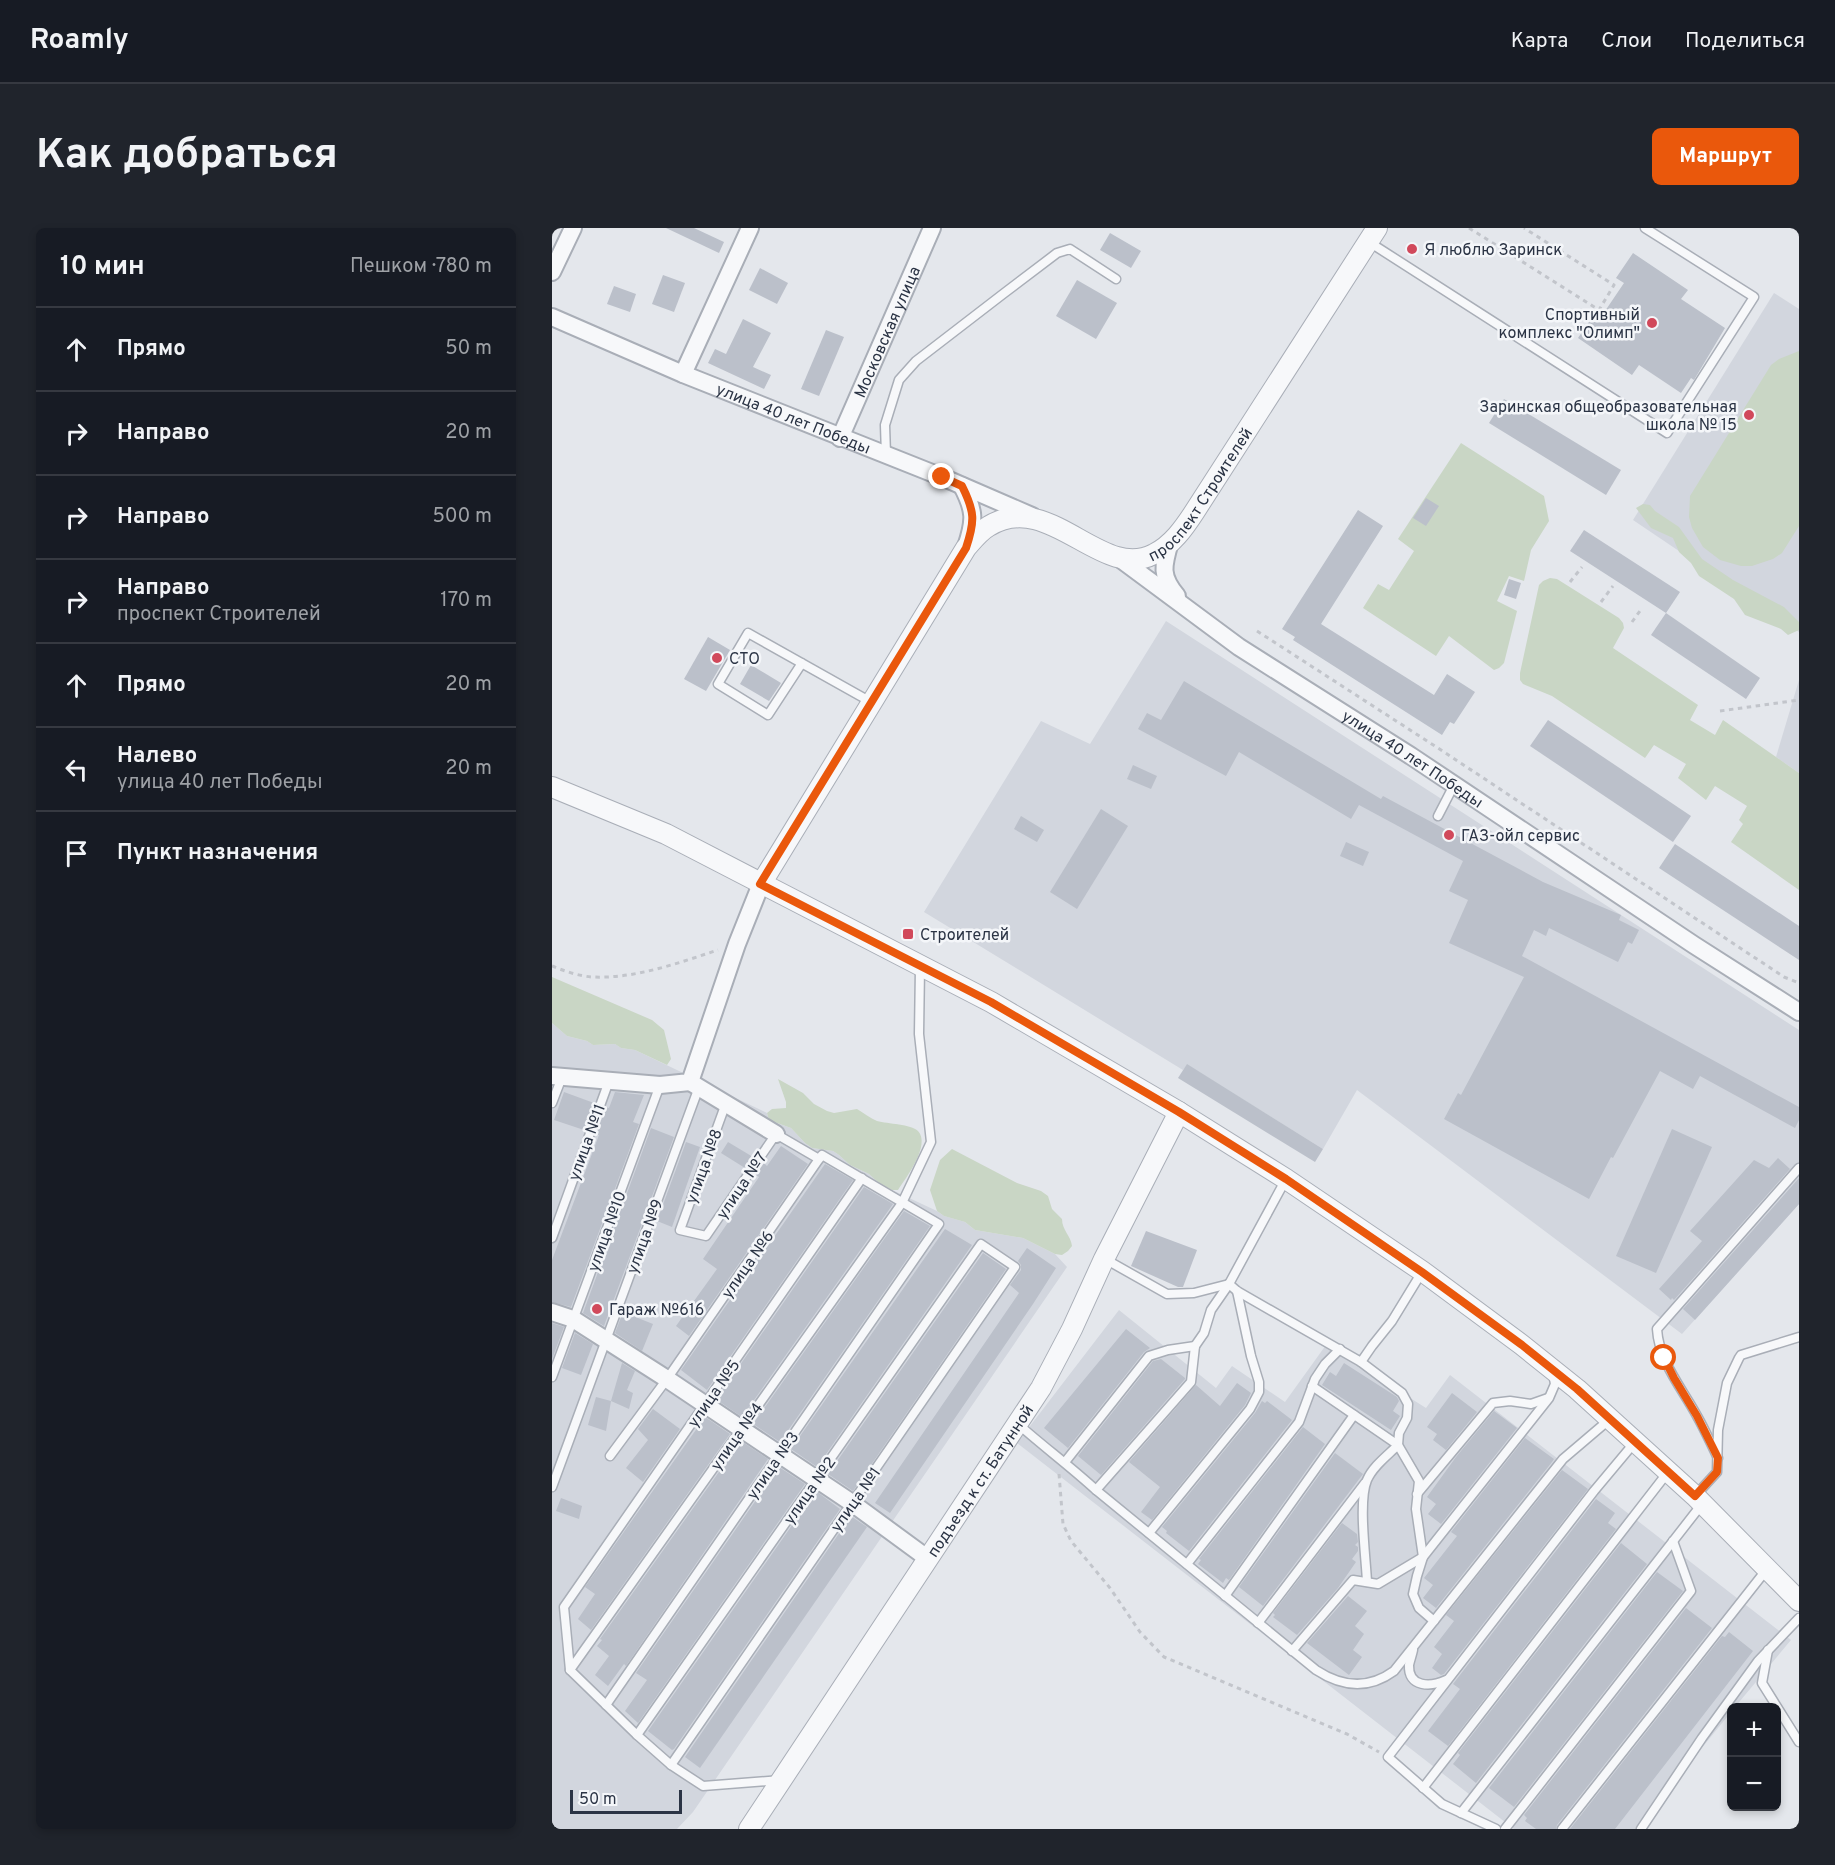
<!DOCTYPE html>
<html lang="ru">
<meta charset="utf-8">
<style>
body{margin:0;font-family:Overpass,sans-serif;background:#20242c;color:#f1f3f6}
.controls{position:absolute;right:18px;bottom:18px;display:grid;overflow:hidden;border-radius:9px;box-shadow:0 3px 9px #0003}
.controls button{width:54px;height:54px;display:grid;place-items:center;padding:0;border:0;border-bottom:2px solid #363941;background:#171b24;color:#f1f3f6;font:30px sans-serif}
.scale{position:absolute;left:18px;bottom:15px;width:112px;box-sizing:border-box;padding-left:6px;border:3px solid #2b3445;border-top:0;font-size:16px;line-height:21px;white-space:nowrap;color:#2b3445;-webkit-text-stroke:4px #f4f6f9;paint-order:stroke}
.stop{position:absolute;width:18px;height:18px;margin:-14px;border:4px solid #ea580c;border-radius:50%;background:#fff}
.stop.end{background:#ea580c;border-color:#fff;box-shadow:0 2px 6px #0008}
.list{margin:0;padding:0;list-style:none}
h2{display:flex;justify-content:space-between;align-items:center;height:78px;margin:0;padding:0 24px;font-size:26px}
h2 small{font-size:20px;font-weight:400;color:#9ea1a6}
.list li{display:grid;grid-template-columns:39px 1fr auto;gap:18px;align-items:center;box-sizing:border-box;height:84px;padding:0 24px;border-top:2px solid #363941}
.list b{display:block;font-size:22px;white-space:nowrap}
.list p{margin:0;font-size:20px;white-space:nowrap;color:#9ea1a6}
.list em{font-size:20px;font-style:normal;color:#9ea1a6}
.icon{flex:none;width:33px;height:33px;fill:none;stroke:currentColor;stroke-width:2;stroke-linecap:round;stroke-linejoin:round}
.map{position:relative;flex:none;width:1247px;height:1601px;overflow:hidden;border-radius:9px}
header{display:flex;align-items:center;gap:36px;box-sizing:border-box;height:84px;padding:0 30px;background:#171b24;border-bottom:2px solid #363941}
header strong{font-size:28px}
nav{display:flex;gap:33px;margin-inline-start:auto;font-size:21px}
.intro{display:flex;align-items:center;justify-content:space-between;box-sizing:border-box;height:144px;padding:0 36px}
h1{margin:0;font-size:42px}
.button{padding:15px 27px;border-radius:9px;background:#ea580c;color:#fff;font-size:21px;font-weight:700}
main{display:flex;gap:36px;padding:0 36px}
aside{flex:1;background:#171b24;border-radius:9px;box-shadow:0 3px 9px #0003}
.map>svg:first-child{display:block}
.built{fill:#d2d6de}
.green{fill:#c9d6c5}
.building{fill:#bbc0ca}
.lines{fill:none;stroke-linecap:round;stroke-linejoin:round}
.service-casing{stroke:#a9aeb7;stroke-width:11}
.minor-casing{stroke:#a9aeb7;stroke-width:20}
.tertiary-casing{stroke:#a9aeb7;stroke-width:22}
.path{stroke:#c2c5cb;stroke-width:3;stroke-dasharray:4.5 4.5;stroke-linecap:butt}
.service{stroke:#f7f8fa;stroke-width:8}
.minor{stroke:#f7f8fa;stroke-width:16}
.tertiary{stroke:#f7f8fa;stroke-width:20}
.route{stroke:#ea580c;stroke-width:8}
.poi-dot{fill:#d1495b;stroke:#f4f6f9;stroke-width:2}
.labels{text-anchor:middle;stroke-width:5;stroke-linejoin:round;paint-order:stroke}
.poi-label{font-size:16px;fill:#2b3445;stroke:#f4f6f9;text-anchor:start}
.street-label{font-size:16px;fill:#2b3445;stroke:#f4f6f9}
</style>
<header>
<strong>Roamly</strong>
<nav><a>Карта</a><a>Слои</a><a>Поделиться</a></nav>
</header>
<div class="intro"><h1>Как добраться</h1><a class="button">Маршрут</a></div>
<main>
<aside>
<h2>10 мин<small>Пешком · 780 m</small></h2>
<ul class="list">
<li><svg class="icon" aria-label="ahead" viewBox="0 0 24 24"><path d="M12 20V5M6 11l6-6 6 6"/></svg><div><b>Прямо</b></div><em>50 m</em></li>
<li><svg class="icon" aria-label="right" viewBox="0 0 24 24"><path d="M7 20v-9h11M14 6l5 5-5 5"/></svg><div><b>Направо</b></div><em>20 m</em></li>
<li><svg class="icon" aria-label="right" viewBox="0 0 24 24"><path d="M7 20v-9h11M14 6l5 5-5 5"/></svg><div><b>Направо</b></div><em>500 m</em></li>
<li><svg class="icon" aria-label="right" viewBox="0 0 24 24"><path d="M7 20v-9h11M14 6l5 5-5 5"/></svg><div><b>Направо</b><p>проспект Строителей</p></div><em>170 m</em></li>
<li><svg class="icon" aria-label="ahead" viewBox="0 0 24 24"><path d="M12 20V5M6 11l6-6 6 6"/></svg><div><b>Прямо</b></div><em>20 m</em></li>
<li><svg class="icon" aria-label="left" viewBox="0 0 24 24"><path d="M17 20v-9H6M10 6l-5 5 5 5"/></svg><div><b>Налево</b><p>улица 40 лет Победы</p></div><em>20 m</em></li>
<li><svg class="icon" aria-label="arrive" viewBox="0 0 24 24"><path d="M6 21V4h12l-3 4 3 4H6"/></svg><div><b>Пункт назначения</b></div></li>
</ul>
</aside>
<div class="map">
<svg width="1247" height="1601" viewBox="0 0 1247 1601">
<rect width="100%" height="100%" fill="#e4e7ec"/>
<g class="built">
<path d="M1222,65l25,16v323l-166,-112z"/>
<path d="M614,393l633,409v174l-117,130 -325,-244 -34,59 -136,-84 -4,5 -259,-158 117,-191 49,23z"/>
<path d="M1247,452v93l-23,-16z"/>
<path d="M0,795l15,13 20,5 6,4 22,-1 6,4 14,2 132,63 2,7 22,8 14,15 7,5 21,3 6,4 11,10 19,9 11,10 12,6 45,21 7,5 21,6 10,8 48,8 32,16 12,13 -374,545 -16,17h-125z"/>
<path d="M567,1082l97,78 16,-22 53,36 41,-57 100,63 24,-33 341,265 -56,67 -3,1 -1,4 -95,117h-122l-497,-386z"/>
</g>
<g class="green">
<path d="M1247,123v175l-17,27 -9,6 -21,7h-11l-21,-6 -17,-13 -11,-19 -3,-11 1,-21 81,-131 8,-6z"/>
<path d="M909,215l83,53 5,25 -18,29 -7,31 -15,-5 -12,25 20,10 -13,52 -5,5 -5,2 -45,-34 -13,20 -73,-48 15,-24 11,6 25,-39 -16,-12z"/>
<path d="M1091,276l7,1 5,6 24,16 23,32 31,21 51,27 15,15v8l-11,5 -7,-6 -36,-14 -11,-16 -35,-23 -8,-13 -12,-11 -6,-14 -22,-10 -15,-20z"/>
<path d="M998,350l7,1 62,39 4,5 1,5 -11,20 85,57 -8,15 25,15 8,-15 76,53v117l-68,-48 12,-18 -4,-4 8,-14 -32,-20 -9,14 -28,-22 8,-14 -32,-19 -9,13 -93,-62 -29,-12 -3,-4v-7l19,-88 4,-4z"/>
<path d="M0,749l100,43 12,10 7,29 -4,6 -32,-15 -14,-2 -6,-4 -22,1 -6,-4 -20,-5 -15,-13z"/>
<path d="M226,851l25,14 11,11 13,7 7,2 23,-4c7,4 13,9 20,12 11,3 34,3 41,10 13,14 -12,47 -20,59h-6l-12,-6 -11,-10 -19,-9 -11,-10 -6,-4 -21,-3 -7,-5 -14,-15 -22,-8 -2,-7 5,-4 14,-1v-6z"/>
<path d="M400,921l65,34 24,8 7,5 4,13 10,10c0,11 9,17 10,27l-4,5 -6,4 -7,-1 -32,-16 -48,-8 -10,-8 -21,-6 -7,-5 -7,-21 10,-30z"/>
</g>
<g class="building">
<path d="M114,0h28l30,14 -5,11z"/>
<path d="M558,5l31,18 -10,17 -31,-18z"/>
<path d="M1081,25l55,37 -7,9 44,29 -31,52 -3,-2 -10,15 -42,-28 -7,10 -54,-37 17,-25 6,4 23,-34 -8,-5z"/>
<path d="M208,40l28,15 -11,21 -28,-14z"/>
<path d="M111,47l22,8 -11,29 -22,-8z"/>
<path d="M525,52l40,23 -21,36 -40,-23z"/>
<path d="M62,58l22,8 -6,18 -23,-8z"/>
<path d="M191,91l28,14 -18,34 18,8 -7,14 -56,-26 7,-14 11,5z"/>
<path d="M274,102l18,7 -25,59 -18,-7z"/>
<path d="M952,171l117,71 -15,25 -117,-72z"/>
<path d="M874,270l13,8 -13,20 -13,-8z"/>
<path d="M806,282l25,16 -62,98 113,71 13,-21 28,18 -21,32 -4,-2 -8,13 -149,-95 2,-3 -13,-8z"/>
<path d="M1032,302l96,62 -14,21 -96,-62z"/>
<path d="M957,351l12,4 -5,16 -12,-4z"/>
<path d="M1114,385l94,65 -14,21 -95,-64z"/>
<path d="M156,409l22,13 -24,41 -22,-12z"/>
<path d="M199,437l30,18 -12,18 -29,-17z"/>
<path d="M632,453l197,118 2,-3 160,86 78,33 -2,5 20,10 -7,14 -4,-2 -10,20 -69,-34 -3,8 -12,-6 -12,26 277,151v13l-4,8 -95,-52 -7,13 -33,-18 -47,87 -2,-1 -22,42 -145,-80 14,-26 3,2 63,-118 -75,-34 19,-43 -19,-9 14,-30 -104,-56 -8,14 -112,-67 -13,24 -88,-47 9,-16 14,7z"/>
<path d="M996,492l143,96 -18,26 -143,-96z"/>
<path d="M581,537l24,11 -6,13 -24,-10z"/>
<path d="M549,581l27,17 -51,83 -27,-17z"/>
<path d="M469,588l23,14 -7,12 -23,-13z"/>
<path d="M794,614l23,10 -6,14 -23,-10z"/>
<path d="M1123,616l124,82v34l-140,-92z"/>
<path d="M635,836l136,85 -8,13 -137,-84z"/>
<path d="M12,864l30,11 -10,27 -30,-10z"/>
<path d="M63,864l29,3 -11,27 6,2 -68,183 -19,-5v-42l47,-125 -3,-1 10,-27 3,1z"/>
<path d="M99,900l23,9 -70,189 -21,-13z"/>
<path d="M1120,901l40,18 -56,126 -40,-17z"/>
<path d="M134,914l14,5 -28,80 -15,-6z"/>
<path d="M176,914l25,15 -8,11 -24,-15z"/>
<path d="M229,918l27,18 -119,172 -13,-10 41,-57 -14,-10 56,-82 -3,-2 8,-12 3,3z"/>
<path d="M1226,930l12,11 -116,131 -2,-2 -1,2 -12,-11 43,-48 -12,-10 64,-71 15,8z"/>
<path d="M273,936l28,16 -146,210 -26,-20z"/>
<path d="M1247,950v26l-104,116 -12,-11z"/>
<path d="M312,959l29,17 -151,213 -25,-17v-2z"/>
<path d="M352,983l26,15 -150,216 -27,-18z"/>
<path d="M393,1001l27,16 -155,222 -26,-18z"/>
<path d="M594,1003l51,19 -14,37h-5l-47,-21z"/>
<path d="M475,1020l29,20 -23,36 -143,209 -15,-10 144,-210 -9,-8 11,-15v-5l-3,-4z"/>
<path d="M431,1025l23,16 -153,222 -25,-17z"/>
<path d="M71,1084l30,12 -11,27 -27,-18z"/>
<path d="M0,1095l12,4 -12,32z"/>
<path d="M574,1101l24,19 -6,4 -76,96 -24,-20z"/>
<path d="M23,1105l18,11 -12,31 -19,-7z"/>
<path d="M609,1131l24,19v1l-84,96 -23,-19 75,-95z"/>
<path d="M70,1135l13,8 -8,19 6,3 -4,16 -18,-8z"/>
<path d="M792,1135l53,34 2,4 -6,10 7,5 -9,14 -69,-45 8,-13 6,4z"/>
<path d="M685,1155l14,10 -6,12 -93,115 -11,-8 19,-25 -31,-25 67,-77 24,21z"/>
<path d="M900,1165l25,19 -31,38 -13,-10 4,-6 -10,-7z"/>
<path d="M44,1169l15,4 -5,30 -18,-6z"/>
<path d="M710,1173l3,2 2,-2 25,19 -103,131 -23,-18 1,-2 -5,-4 93,-114z"/>
<path d="M101,1181l27,20 -37,53 -17,-14 22,-28 -10,-11z"/>
<path d="M942,1183l23,17 -76,96 -13,-10 8,-10 -9,-7 29,-40z"/>
<path d="M153,1189l25,17 -139,196 -13,-11 17,-25 -10,-7z"/>
<path d="M751,1199l22,17 -96,136 -3,-2 -3,5 -25,-19 3,-4 -2,-1z"/>
<path d="M973,1210l29,21 -2,3 -116,146 -13,-10 10,-13 -9,-7 33,-42 -6,-4z"/>
<path d="M189,1213l27,18 -142,207 -2,-2 -16,22 -13,-11 14,-19 -12,-10 5,-6 -2,-1z"/>
<path d="M783,1225l28,21 -100,132 -24,-19z"/>
<path d="M227,1239l26,17 -167,239 -13,-12 22,-31 -11,-7z"/>
<path d="M1010,1242l26,19 -144,185 -3,1 -9,-7 10,-14 -8,-7 20,-26 -8,-6z"/>
<path d="M264,1263l24,18 -166,240 -2,1 -24,-19z"/>
<path d="M9,1270l21,8 -3,13 -23,-8z"/>
<path d="M1044,1271l19,14 -7,10 8,6 -168,217 -20,-15 32,-42 -7,-5z"/>
<path d="M299,1288l16,11 -167,241 -15,-11z"/>
<path d="M790,1295l15,11 1,8 -3,3 3,2v4l-6,8 4,3 -18,26 -41,47 -24,-18 2,-2 -2,-2z"/>
<path d="M1069,1315l26,21 -171,219 -23,-19 7,-9 -2,-2z"/>
<path d="M1105,1344l26,19 -169,216 -25,-19z"/>
<path d="M796,1368l19,15 -12,15 9,8 -11,16 9,7 -13,18 -42,-32z"/>
<path d="M1134,1380l26,20 -155,197 -1,4h-20l-11,-8 2,-3 -3,-3z"/>
<path d="M1177,1404l24,19 -138,178h-45l152,-193 3,1z"/>
</g>
<g class="lines">
<defs>
<g id="service">
<path d="M817,14l298,191 87,-136 -109,-69"/>
<path d="M334,227l-1,-30 14,-45 17,-19 87,-67 54,-41 13,-4 46,30"/>
<path d="M250,435l-34,52 -50,-31 30,-51 123,69"/>
<path d="M886,588l16,-31"/>
<path d="M0,875l10,-26"/>
<path d="M734,951l-57,105 8,7 124,71 11,-16 20,-25 30,-49"/>
<path d="M0,1010l57,-157"/>
<path d="M553,1031l62,35 27,-1 35,-9"/>
<path d="M809,1134l41,31 6,11 -1,14 -8,15 -1,12 21,36 -3,28 7,48 -6,19 -4,18 6,14 15,13"/>
<path d="M0,1149l108,-292"/>
<path d="M760,1158l86,59c-10,10 -25,21 -31,35 -9,21 -1,78 0,102"/>
<path d="M466,1196c26,23 53,43 78,66l220,180c26,17 52,20 78,1l169,-212 47,-40"/>
<path d="M58,1228l57,-77 152,-220"/>
<path d="M1166,1230c-7,-14 -13,-28 -21,-42 -15,-28 -38,-54 -40,-87l142,-161"/>
<path d="M513,1234l84,-106 19,-6 27,-4"/>
<path d="M0,1259l147,-400"/>
<path d="M544,1262l95,-108 4,-36 9,-13 7,-23 18,-26"/>
<path d="M865,1266l76,-91 17,-2 21,3 17,-6"/>
<path d="M1143,1268l22,-24 1,-42 9,-47 12,-25 2,-3 58,-18"/>
<path d="M597,1305l101,-124 9,-17v-10l-8,-26 -14,-65"/>
<path d="M635,1336l112,-142 16,-43 10,-15 15,-15"/>
<path d="M673,1368l129,-181"/>
<path d="M706,1395l107,-140"/>
<path d="M861,1422c-1,5 -3,10 -4,15 -1,23 22,22 37,15"/>
<path d="M1216,1422l-6,33 37,59"/>
<path d="M740,1423l61,-71 25,4 45,-27 126,-159 6,-14 -2,-11"/>
<path d="M18,1442l332,-467 29,-61 -12,-108 1,-66"/>
<path d="M54,1477l333,-481 -117,-69 -3,4 -43,-25 -70,102 -26,-6 46,-127"/>
<path d="M85,1507l344,-491 34,23 -344,498"/>
<path d="M229,1552l-78,6 -32,-21 -34,-30 -67,-65 -6,-63 298,-429"/>
<path d="M871,1560l245,-316"/>
<path d="M909,1585l241,-309"/>
<path d="M944,1601l-54,-25 -54,-47 206,-266 41,-49"/>
<path d="M953,1601l186,-238 -18,-50"/>
<path d="M1010,1601l205,-260"/>
<path d="M1089,1601l61,-91 56,-77 41,-43"/>
</g>
<g id="minor">
<path d="M0,44l21,-44"/>
<path id="s1" d="M0,89l131,57 259,103 90,39"/>
<path d="M131,146l67,-146"/>
<path id="s2" d="M288,210l92,-210"/>
<path d="M410,258c13,25 13,34 4,61"/>
<path d="M618,314c-7,24 -10,34 7,54"/>
<path id="s3" d="M567,330l120,89 172,109 283,189 105,67"/>
<path d="M0,848l108,9 30,-3 47,-138 24,-60"/>
<path d="M138,854l86,52"/>
<path d="M0,1084l21,7 94,60 185,124 75,55"/>
</g>
<g id="tertiary">
<path d="M0,559l114,47 325,168 188,110 107,67 136,92 100,74 55,44 118,107 104,105"/>
<path id="s4" d="M209,656l205,-336c7,-8 14,-17 23,-22 61,-37 112,56 165,28 18,-9 30,-26 41,-43l182,-283"/>
<path id="s5" d="M197,1601l292,-441 31,-59 32,-70 75,-147"/>
</g>
</defs>
<use href="#service" class="service-casing"/>
<use href="#minor" class="minor-casing"/>
<use href="#tertiary" class="tertiary-casing"/>
<g class="path">
<path d="M917,0l130,82 15,-25 -90,-57"/>
<path d="M1018,354l12,-15"/>
<path d="M1049,374l12,-16"/>
<path d="M1080,394l10,-14"/>
<path d="M705,403l184,119 343,227 15,6"/>
<path d="M1168,483l79,-11"/>
<path d="M0,738c12,5 27,10 40,11 43,2 86,-14 126,-27"/>
<path d="M507,1246l4,50 8,17 39,47 30,44 24,25 183,77 32,18"/>
</g>
<use href="#service" class="service"/>
<use href="#minor" class="minor"/>
<use href="#tertiary" class="tertiary"/>
</g>
<g class="lines">
<path class="route" d="M390,249l20,9c13,26 13,35 4,62l-206,336 231,118 188,110 107,67 136,93 100,73 55,44 118,107 22,-24 1,-14 -21,-42 -23,-38 -10,-20"/>
</g>
<g class="poi-dot">
<circle cx="860" cy="21" r="6"/>
<circle cx="1100" cy="95" r="6"/>
<circle cx="1197" cy="187" r="6"/>
<circle cx="165" cy="430" r="6"/>
<circle cx="897" cy="607" r="6"/>
<rect x="350" y="700" width="12" height="12" rx="3"/>
<circle cx="45" cy="1081" r="6"/>
</g>
<g class="labels">
<g class="poi-label">
<text x="872" y="27">Я люблю Заринск</text>
<text x="1088" y="92" text-anchor="end">Спортивный<tspan x="1088" dy="18">комплекс "Олимп"</tspan></text>
<text x="1185" y="184" text-anchor="end">Заринская общеобразовательная<tspan x="1185" dy="18">школа № 15</tspan></text>
<text x="177" y="436">СТО</text>
<text x="909" y="613">ГАЗ-ойл сервис</text>
<text x="368" y="712">Строителей</text>
<text x="57" y="1087">Гараж №616</text>
</g>
<g class="street-label">
<text dy="6" stroke="none"><textPath href="#s2" startOffset="116">Московская улица</textPath></text>
<text dy="6" stroke="none"><textPath href="#s1" startOffset="262">улица 40 лет Победы</textPath></text>
<text dy="6" stroke="none"><textPath href="#s4" startOffset="678">проспект Строителей</textPath></text>
<text dy="6" stroke="none"><textPath href="#s3" startOffset="356">улица 40 лет Победы</textPath></text>
<text transform="translate(34 914) rotate(-70)" y="6">улица №11</text>
<text transform="translate(151 938) rotate(-70)" y="6">улица №8</text>
<text transform="translate(189 957) rotate(-56)" y="6">улица №7</text>
<text transform="translate(54 1003) rotate(-70)" y="6">улица №10</text>
<text transform="translate(92 1008) rotate(-70)" y="6">улица №9</text>
<text transform="translate(195 1036) rotate(-55)" y="6">улица №6</text>
<text transform="translate(161 1165) rotate(-55)" y="6">улица №5</text>
<text transform="translate(184 1208) rotate(-55)" y="6">улица №4</text>
<text transform="translate(220 1237) rotate(-55)" y="6">улица №3</text>
<text dy="6" stroke="none"><textPath href="#s5" startOffset="418">подъезд к ст. Батунной</textPath></text>
<text transform="translate(257 1262) rotate(-55)" y="6">улица №2</text>
<text transform="translate(303 1271) rotate(-55)" y="6">улица №1</text>
</g>
</g>
</svg>
<div class="controls">
<button>+</button>
<button>−</button>
</div>
<div class="scale">50 m</div>
<div class="stop" style="left:1112px;top:1130px"></div>
<div class="stop end" style="left:390px;top:249px"></div>
</div>
</main>
